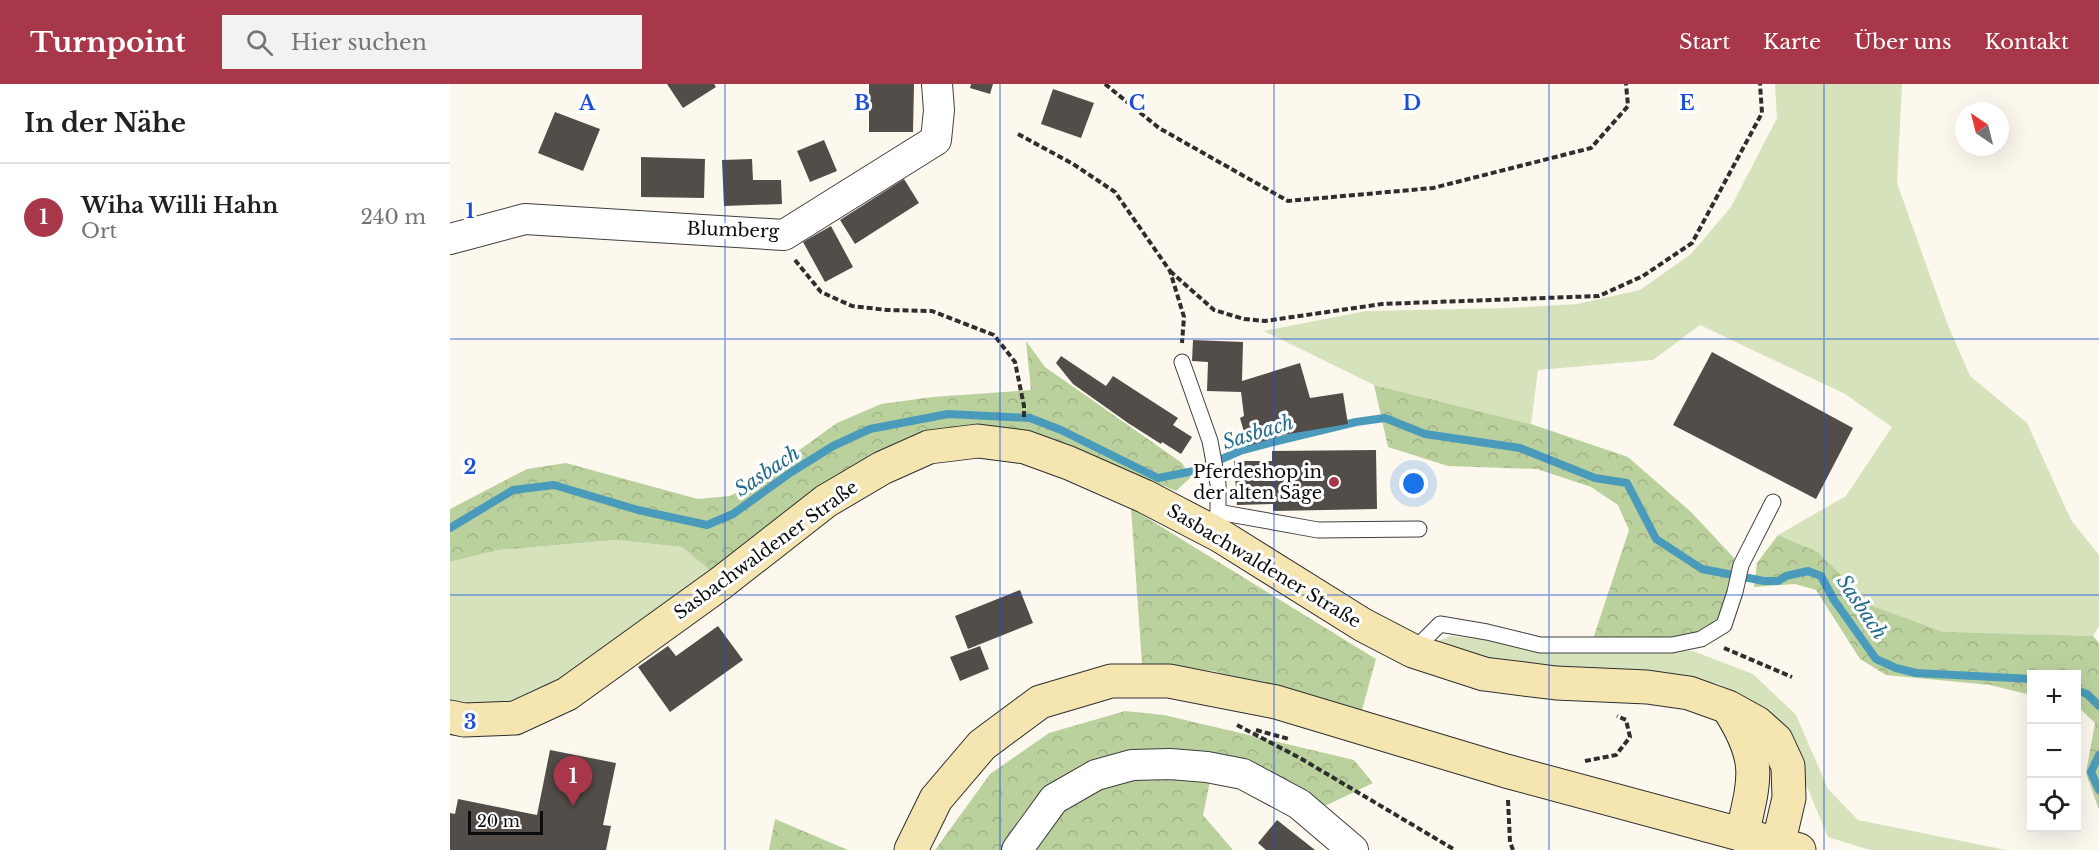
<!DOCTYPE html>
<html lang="de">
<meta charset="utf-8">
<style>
body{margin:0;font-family:"Libre Baskerville",serif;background:#f2f2f2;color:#202124}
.controls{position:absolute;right:18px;bottom:18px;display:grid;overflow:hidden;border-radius:0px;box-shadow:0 6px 24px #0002}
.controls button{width:54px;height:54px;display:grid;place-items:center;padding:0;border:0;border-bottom:2px solid #e0e0e0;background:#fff;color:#202124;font:30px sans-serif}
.compass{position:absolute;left:1505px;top:18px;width:54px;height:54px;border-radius:50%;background:#fff;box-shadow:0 6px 24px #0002;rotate:325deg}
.scale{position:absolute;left:18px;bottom:15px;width:75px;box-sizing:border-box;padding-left:6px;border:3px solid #0c0c0c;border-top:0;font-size:16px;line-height:21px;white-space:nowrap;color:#0c0c0c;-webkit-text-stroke:4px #fff;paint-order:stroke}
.you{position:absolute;left:964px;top:400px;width:21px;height:21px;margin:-15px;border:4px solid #fff;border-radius:50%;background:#1a73e8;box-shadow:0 0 0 9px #1a73e833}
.badge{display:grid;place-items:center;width:39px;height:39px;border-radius:50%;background:#a9374a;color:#fff;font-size:20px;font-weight:700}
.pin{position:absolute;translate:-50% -50px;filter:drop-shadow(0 2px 3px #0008)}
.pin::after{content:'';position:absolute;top:32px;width:21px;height:18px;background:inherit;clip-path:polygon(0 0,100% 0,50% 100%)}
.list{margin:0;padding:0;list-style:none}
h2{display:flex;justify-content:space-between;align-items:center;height:78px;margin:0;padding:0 24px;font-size:26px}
h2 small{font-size:20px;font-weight:400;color:#757577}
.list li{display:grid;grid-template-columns:39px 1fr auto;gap:18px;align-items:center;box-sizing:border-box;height:108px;padding:0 24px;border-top:2px solid #e0e0e0}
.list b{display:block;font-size:22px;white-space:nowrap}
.list p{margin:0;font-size:20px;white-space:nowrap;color:#757577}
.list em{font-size:20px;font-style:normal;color:#757577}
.icon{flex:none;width:33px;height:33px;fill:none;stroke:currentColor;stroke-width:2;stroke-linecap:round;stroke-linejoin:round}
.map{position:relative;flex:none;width:1649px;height:766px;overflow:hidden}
header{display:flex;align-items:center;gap:36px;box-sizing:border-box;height:84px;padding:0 30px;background:#a9374a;color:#fff}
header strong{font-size:28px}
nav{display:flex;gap:33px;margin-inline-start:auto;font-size:21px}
.search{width:420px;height:54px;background:#f2f2f2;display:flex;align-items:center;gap:15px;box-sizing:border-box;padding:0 21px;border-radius:0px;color:#757577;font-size:22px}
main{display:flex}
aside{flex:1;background:#fff}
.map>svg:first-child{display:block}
.grass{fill:#d5e2bc}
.forest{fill:url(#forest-crowns)}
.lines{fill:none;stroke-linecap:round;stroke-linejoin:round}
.stream{stroke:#4a9bbb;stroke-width:8}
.building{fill:#534d4a}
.lane-casing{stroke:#3f3f3f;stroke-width:17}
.street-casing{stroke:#3f3f3f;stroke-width:32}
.secondary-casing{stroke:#2e2e2e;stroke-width:35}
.path{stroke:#2e2e2e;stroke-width:4;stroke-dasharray:6 3;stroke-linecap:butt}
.lane{stroke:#fff;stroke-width:15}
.street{stroke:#fff;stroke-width:30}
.secondary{stroke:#f4e5b1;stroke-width:33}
.grid{fill:none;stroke:#1d4ed8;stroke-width:1.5;stroke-opacity:0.55}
.poi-dot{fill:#a9374a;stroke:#fff;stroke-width:2}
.labels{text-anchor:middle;stroke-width:6;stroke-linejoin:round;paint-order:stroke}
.street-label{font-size:18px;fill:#0c0c0c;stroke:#fff}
.poi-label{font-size:18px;fill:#0c0c0c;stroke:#fff;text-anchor:end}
.water-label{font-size:20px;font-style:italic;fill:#266d8d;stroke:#fff}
.grid-label{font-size:20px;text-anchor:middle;font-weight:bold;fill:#1d4ed8;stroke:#fff;stroke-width:6;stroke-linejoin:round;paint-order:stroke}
</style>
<header>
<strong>Turnpoint</strong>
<div class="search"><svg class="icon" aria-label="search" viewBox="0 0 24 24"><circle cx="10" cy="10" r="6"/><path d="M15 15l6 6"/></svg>Hier suchen</div>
<nav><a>Start</a><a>Karte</a><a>Über uns</a><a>Kontakt</a></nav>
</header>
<main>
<aside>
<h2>In der Nähe<small></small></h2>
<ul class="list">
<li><span class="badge">1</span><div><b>Wiha Willi Hahn</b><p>Ort</p></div><em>240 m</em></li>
</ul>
</aside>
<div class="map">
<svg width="1649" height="766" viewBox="0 0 1649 766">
<defs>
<pattern id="forest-crowns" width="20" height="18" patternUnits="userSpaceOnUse" patternTransform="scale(1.5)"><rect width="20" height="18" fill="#bbd19d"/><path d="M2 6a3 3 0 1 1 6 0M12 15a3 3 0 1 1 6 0" fill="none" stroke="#a0b286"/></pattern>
</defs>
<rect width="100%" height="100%" fill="#fdf8ee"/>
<g class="grass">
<path d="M1325,0h127l-5,99 50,140 23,53 57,47 44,97 28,35v71l-6,10 -149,-3 -71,-27 -55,-54 -40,-17 68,-39 46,-69 -47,-33 -145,-69 -47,35 -115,10 -7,54 -157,-39 -110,-54 102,-20 144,-3 67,-4 63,-14 51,-36 40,-47 46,-89z"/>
<path d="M166,456l66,7 32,27 -189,130 -75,3v-145l48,-12z"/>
<path d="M1000,552l139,15h104l60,23 43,41 32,74 30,31 148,30h-136l-42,-13 -40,-96 -24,-33 -45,-24 -49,-8 -133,-5 -108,-26z"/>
</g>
<g class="forest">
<path d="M576,257l19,26 137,96 9,14 -15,14 -134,-55h-119l-50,17 -28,18 -131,103 -32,-27 -66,-7 -118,10 -48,12v-53l77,-40 39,-6 132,36 32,-3 22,-12 85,-61 44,-19 51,-7 99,-7z"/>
<path d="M924,301l157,39 97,33 63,55 46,49 -17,57 -27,20 -100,1 36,-109 -11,-25 -27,-18 -54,-18 -89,-3 -60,-19z"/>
<path d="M681,424l245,151 -14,51 -149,-39 -71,-7z"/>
<path d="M1328,451l40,17 55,54 70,26 150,4 6,7v167l-13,-37 9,-50 -18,-17 -1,-32h-44l-1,21 -41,-10 -104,-10 -26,-16 -44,-69 -21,-6 -41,3 3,-24z"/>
<path d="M675,627l39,4 190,45 19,23 -48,23 -111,-44 -11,53 30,35h-298l55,-76 59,-41z"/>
<path d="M325,735l73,31h-79z"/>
</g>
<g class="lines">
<g class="stream">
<path d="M0,444l63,-38 41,-5 84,25 69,15 26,-11 57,-41 43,-27 37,-17 78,-15 82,4 31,12 97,48 36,-7 46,-20 33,-9 83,-20 29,-4 40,16 95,14 75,30 32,5 29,56 46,30 62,12h14l8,-5 22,-5 13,5 13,24 42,59 20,9 20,5 116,6"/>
<path d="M1626,606l11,4 12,12"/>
<path d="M1649,671l-8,17 8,18"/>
</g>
</g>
<g class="building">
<path d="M217,0h47l2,3 -33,21z"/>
<path d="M419,0h45l-1,48h-44z"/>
<path d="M521,0h22l-3,10 -20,-6z"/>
<path d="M603,5l41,14 -13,35 -40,-14z"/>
<path d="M105,28l45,17 -17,42 -45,-18z"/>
<path d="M374,56l13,31 -27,11 -13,-31z"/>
<path d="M191,73l64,2 -1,39 -63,-1z"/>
<path d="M302,75l1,21h28l1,24 -58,2 -2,-46z"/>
<path d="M454,95l15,24 -64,41 -15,-24z"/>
<path d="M381,142l22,41 -28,15 -22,-40z"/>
<path d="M743,256l50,2 -1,39 58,-18 10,35 33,-5 5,31 -65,11 -35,11 -8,-28 4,-2 -3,-24 -34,-1 1,-29 -16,-1z"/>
<path d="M1262,268l141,76 -37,71 -143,-74z"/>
<path d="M611,272l45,30 7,-10 65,42 -5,7 19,12 -11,17 -19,-12 -1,2 -33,-21 -55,-39 -17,-21z"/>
<path d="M926,366l1,59 -104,2v-7l-36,1 -3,-44h38v-10z"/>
<path d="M570,506l13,33 -65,26 -13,-33z"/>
<path d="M268,542l25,34 -73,52 -32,-45 30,-21 8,10z"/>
<path d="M530,562l9,23 -29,12 -10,-24z"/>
<path d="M100,666l66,13 -13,62 8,1 -5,24h-156v-37l5,1 3,-15 79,16z"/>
<path d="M827,736l38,30h-49l-8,-7z"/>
</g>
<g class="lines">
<defs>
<g id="lane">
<path d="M732,278l28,79 8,43v37"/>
<path d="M768,428l100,18 101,-1"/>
<path d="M963,567l27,-27 47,8 53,13h132l29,-6 23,-14 11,-33 6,-27 32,-63"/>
</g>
<g id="street">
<path d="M0,155l75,-20 259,16 152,-95 3,-30 -2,-26"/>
<path d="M567,766l37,-51 42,-24 36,-10 38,-1 37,3 36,7 56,30 54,46"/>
</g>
<g id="secondary">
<path d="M1279,625c33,52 26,69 13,126"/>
<path d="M0,633l14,3 51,-2 52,-24 154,-111 105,-82 56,-33 47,-21 49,-6 47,6 44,16 75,33 75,39 144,90 50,26 71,23 72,9 91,4 42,6 39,14 29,16 19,17 12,26 1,32 -11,47"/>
<path d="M461,766l25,-51 46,-54 58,-43 71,-21h58l107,21 230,69 293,79"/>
</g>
</defs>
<use href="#lane" class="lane-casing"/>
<use href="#street" class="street-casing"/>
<use href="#secondary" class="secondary-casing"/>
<g class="path">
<path d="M655,0l54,44 129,73 145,-13 158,-40 37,-42 -2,-22"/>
<path d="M568,50l55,30 42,28 55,79 14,46 -2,26"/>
<path d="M345,176l26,32 31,14 35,4 45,1 62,24 21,27 9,44v12"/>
<path d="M720,187l44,39 30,9 21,2 117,-17 217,-8 44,-20 49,-33 70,-130 -2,-29"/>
<path d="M1274,564l68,29"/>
<path d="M787,641l63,33 155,92"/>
<path d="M806,646l33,9"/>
<path d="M1135,677l31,-6 14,-18 -4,-17 -9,-4"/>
<path d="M1058,716l2,42 3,8"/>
</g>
<use href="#lane" class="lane"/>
<use href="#street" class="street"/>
<use href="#secondary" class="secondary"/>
</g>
<path class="grid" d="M275,0v766M550,0v766M824,0v766M1099,0v766M1374,0v766M0,255h1649M0,511h1649"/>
<circle class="poi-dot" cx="884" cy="398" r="6"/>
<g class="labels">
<g class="street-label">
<text transform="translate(283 146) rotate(2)" y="6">Blumberg</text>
<text transform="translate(316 466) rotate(-36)" y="6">Sasbachwaldener Straße</text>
<text transform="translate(814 482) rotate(31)" y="6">Sasbachwaldener Straße</text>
</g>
<g class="poi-label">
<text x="872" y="394">Pferdeshop in<tspan x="872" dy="21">der alten Säge</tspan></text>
</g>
<g class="water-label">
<text transform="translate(808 348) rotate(-17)" y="7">Sasbach</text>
<text transform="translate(317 387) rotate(-34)" y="7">Sasbach</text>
<text transform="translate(1412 523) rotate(56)" y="7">Sasbach</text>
</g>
</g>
<g class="grid-label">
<text x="137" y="26">A</text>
<text x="412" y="26">B</text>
<text x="687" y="26">C</text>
<text x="962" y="26">D</text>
<text x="1237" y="26">E</text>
<text x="20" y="134">1</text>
<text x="20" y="390">2</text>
<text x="20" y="645">3</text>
</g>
</svg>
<div class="controls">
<button>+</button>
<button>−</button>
<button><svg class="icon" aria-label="locate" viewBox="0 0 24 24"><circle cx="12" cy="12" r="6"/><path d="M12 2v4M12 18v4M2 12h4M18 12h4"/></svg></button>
</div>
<svg class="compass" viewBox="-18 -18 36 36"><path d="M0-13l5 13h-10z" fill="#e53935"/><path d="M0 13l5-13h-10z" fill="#757577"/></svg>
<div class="scale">20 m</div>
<div class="you"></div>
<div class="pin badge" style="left:123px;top:722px">1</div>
</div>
</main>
